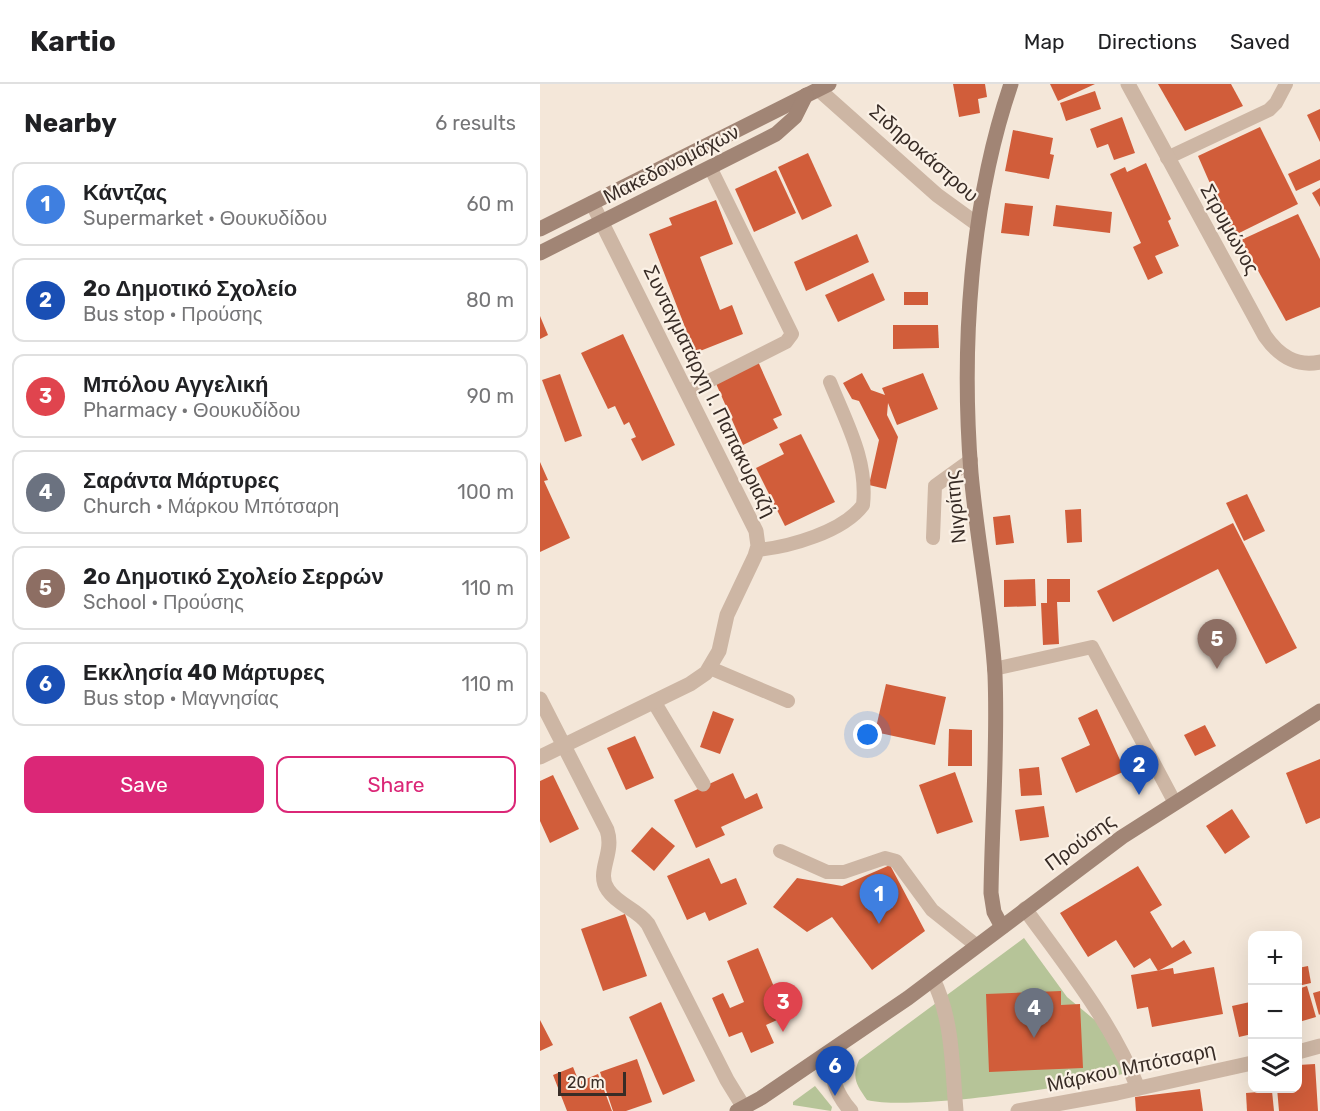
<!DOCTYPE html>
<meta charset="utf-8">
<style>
body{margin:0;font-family:Rubik,sans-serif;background:#f2f2f2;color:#202124}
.controls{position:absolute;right:18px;bottom:18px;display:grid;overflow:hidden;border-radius:12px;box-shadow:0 6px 24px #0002}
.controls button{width:54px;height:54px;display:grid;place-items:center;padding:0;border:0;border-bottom:2px solid #e0e0e0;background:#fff;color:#202124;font:30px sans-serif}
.scale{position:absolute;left:18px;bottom:15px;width:68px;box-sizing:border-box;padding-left:6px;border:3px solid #382c26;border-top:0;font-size:16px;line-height:21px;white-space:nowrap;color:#382c26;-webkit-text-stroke:4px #fbf1e6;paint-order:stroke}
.you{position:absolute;left:328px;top:651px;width:21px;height:21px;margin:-15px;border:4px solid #fff;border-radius:50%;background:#1a73e8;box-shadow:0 0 0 9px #1a73e833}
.badge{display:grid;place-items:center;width:39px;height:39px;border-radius:50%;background:#db2777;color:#fff;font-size:20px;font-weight:700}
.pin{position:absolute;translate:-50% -50px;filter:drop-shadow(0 2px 3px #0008)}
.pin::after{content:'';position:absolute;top:32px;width:21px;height:18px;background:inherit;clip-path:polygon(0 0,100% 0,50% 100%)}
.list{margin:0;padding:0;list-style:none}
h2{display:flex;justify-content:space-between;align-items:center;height:78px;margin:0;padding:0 24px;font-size:26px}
h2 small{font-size:20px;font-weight:400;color:#757577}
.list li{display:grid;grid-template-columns:39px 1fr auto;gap:18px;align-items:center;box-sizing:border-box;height:84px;margin:0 12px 12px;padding:0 12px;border:2px solid #e0e0e0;border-radius:12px}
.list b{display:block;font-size:22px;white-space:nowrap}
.list p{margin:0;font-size:20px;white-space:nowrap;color:#757577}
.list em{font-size:20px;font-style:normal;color:#757577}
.actions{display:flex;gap:12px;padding:18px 24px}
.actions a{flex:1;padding:14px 0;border:2px solid #db2777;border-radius:12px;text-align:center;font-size:21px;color:#db2777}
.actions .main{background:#db2777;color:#fff}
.icon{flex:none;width:33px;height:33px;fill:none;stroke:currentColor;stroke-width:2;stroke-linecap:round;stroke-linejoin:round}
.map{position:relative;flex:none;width:780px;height:1027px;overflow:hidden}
header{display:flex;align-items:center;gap:36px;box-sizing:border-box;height:84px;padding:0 30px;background:#fff;border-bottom:2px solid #e0e0e0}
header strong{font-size:28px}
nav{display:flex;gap:33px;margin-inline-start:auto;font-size:21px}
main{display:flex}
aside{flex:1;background:#fff}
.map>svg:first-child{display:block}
.green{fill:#b6c498}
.building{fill:#d15d3a}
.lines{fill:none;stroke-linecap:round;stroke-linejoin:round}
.lane{stroke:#cdb6a4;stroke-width:14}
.street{stroke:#cdb6a4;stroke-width:15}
.secondary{stroke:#a18575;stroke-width:15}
.labels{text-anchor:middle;stroke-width:4.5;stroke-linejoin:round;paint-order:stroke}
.street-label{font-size:20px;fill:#382c26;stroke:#fbf1e6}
</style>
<header>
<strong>Kartio</strong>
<nav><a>Map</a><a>Directions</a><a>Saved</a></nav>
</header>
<main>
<aside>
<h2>Nearby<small>6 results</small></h2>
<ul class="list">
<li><span class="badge" style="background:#3f7fe0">1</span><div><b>Κάντζας</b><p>Supermarket · Θουκυδίδου</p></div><em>60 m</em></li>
<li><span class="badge" style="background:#1a4fb4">2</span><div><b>2ο Δημοτικό Σχολείο</b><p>Bus stop · Προύσης</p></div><em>80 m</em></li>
<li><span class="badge" style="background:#e0444e">3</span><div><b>Μπόλου Αγγελική</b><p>Pharmacy · Θουκυδίδου</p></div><em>90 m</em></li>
<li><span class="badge" style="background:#6b7280">4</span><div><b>Σαράντα Μάρτυρες</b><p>Church · Μάρκου Μπότσαρη</p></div><em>100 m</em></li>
<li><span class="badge" style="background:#8d6e63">5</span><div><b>2ο Δημοτικό Σχολείο Σερρών</b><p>School · Προύσης</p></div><em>110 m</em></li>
<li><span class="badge" style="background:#1a4fb4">6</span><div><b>Εκκλησία 40 Μάρτυρες</b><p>Bus stop · Μαγνησίας</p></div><em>110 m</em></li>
</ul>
<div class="actions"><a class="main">Save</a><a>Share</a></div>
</aside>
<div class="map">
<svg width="780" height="1027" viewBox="0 0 780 1027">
<rect width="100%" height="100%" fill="#f4e7d9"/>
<g class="green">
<path d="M484,854l43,59 29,24 30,52c-51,14 -213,38 -259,27 -10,-15 -16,-22 -8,-40z"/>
<path d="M275,1002l17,21 -1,4 -38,-6v-3z"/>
</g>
<g class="building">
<path d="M413,0h32l2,13 -9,2 2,14 -21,4z"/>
<path d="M510,0h45l-37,17z"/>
<path d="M618,0h73l12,22 -58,25z"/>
<path d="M555,7l6,18 -35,12 -6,-18z"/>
<path d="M780,25v33l-13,-27z"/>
<path d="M582,33l13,36 -21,7 -6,-16 -11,4 -7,-19z"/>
<path d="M720,43l38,77 -65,32 -35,-80z"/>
<path d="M473,46l40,8 -3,16 4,1 -5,24 -44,-8z"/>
<path d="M268,69l24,53 -30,14 -24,-53z"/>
<path d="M780,75v21l-24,11 -8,-17z"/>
<path d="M606,79l25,56 -3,2 11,25 -24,10 8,17 -15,7 -15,-33 8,-4 -31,-69 15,-7 2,5z"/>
<path d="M236,86l20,43 -42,19 -19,-43z"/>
<path d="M780,104v19l-8,-14z"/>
<path d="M176,116l17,44 -33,13 20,53 12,-5 11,29 -48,19 -46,-119 23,-9 -3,-7z"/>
<path d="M465,119l28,3 -4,30 -28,-3z"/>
<path d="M516,121l56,7 -2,21 -57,-7z"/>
<path d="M758,130l22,45v48l-34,14 -45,-81z"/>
<path d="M317,150l12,28 -63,29 -12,-29z"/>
<path d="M333,189l12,27 -47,22 -13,-27z"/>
<rect x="364" y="208" width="24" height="13"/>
<path d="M0,232l8,19 -8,4z"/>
<path d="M353,241h45l1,23 -46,1z"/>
<path d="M83,250l52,111 -33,16 -11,-22 5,-2 -7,-15 -5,3 -9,-19 -7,3 -27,-56z"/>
<path d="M216,273l26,58 -9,4 5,9 -35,17 -29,-66z"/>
<path d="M322,289l9,17 14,5 -3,-7 41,-15 15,36 -41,16 -9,-22 -1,12 11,22 -12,52 -17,-4 10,-45 -20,-39 -7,-2 -9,-16z"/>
<path d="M20,290l22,62 -17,6 -23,-62z"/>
<path d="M261,350l34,68 -50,24 -29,-58 28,-14 -5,-10z"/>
<path d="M0,378l8,18 -4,1 26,57 -30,14z"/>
<path d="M707,410l18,37 -21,10 -18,-38z"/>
<path d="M541,425l1,33 -15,1 -2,-33z"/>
<path d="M470,431l4,28 -18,2 -3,-28z"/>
<path d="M693,439l64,125 -31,16 -48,-95 -105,53 -16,-31z"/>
<path d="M495,495l1,27 -32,1v-27z"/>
<path d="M507,495h23v23h-13l2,42 -16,1 -2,-42h6z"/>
<path d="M346,600l60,13 -11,48 -60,-13z"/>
<path d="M557,625l28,62 -49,22 -15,-35 29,-13 -12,-27z"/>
<path d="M173,627l21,8 -14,35 -20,-7z"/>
<path d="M665,641l11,21 -21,10 -11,-21z"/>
<path d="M409,645l23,1v36h-24z"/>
<path d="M95,652l19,42 -28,12 -19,-42z"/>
<path d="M780,675v59l-14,6 -20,-51z"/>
<path d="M499,683l3,28 -21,1 -2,-27z"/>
<path d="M415,688l18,50 -36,12 -18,-49z"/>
<path d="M193,689l12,26 12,-6 6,15 -42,19 4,8 -29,13 -22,-48z"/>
<path d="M13,691l26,54 -29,14 -10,-22v-40z"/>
<path d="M504,722l5,31 -29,4 -5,-31z"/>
<path d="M692,725l18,28 -25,17 -19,-28z"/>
<path d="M112,743l23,19 -21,25 -23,-20z"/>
<path d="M169,774l12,26 15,-6 11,26 -38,17 -4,-9 -18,8 -20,-44z"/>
<path d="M350,781l35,66 -53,39 -40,-53 -25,15 -34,-25 24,-29 45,8z"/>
<path d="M598,782l24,39 -12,7 22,36 12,-8 8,13 -34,18 -8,-13 -16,10 -18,-28 -28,17 -28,-44z"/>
<path d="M85,830l22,62 -44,15 -22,-62z"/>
<path d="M218,864l28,68 -20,9 8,18 -23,10 -9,-21 -13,5 -17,-39 11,-5 7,15 14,-6 -17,-41z"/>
<path d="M768,882l3,17 -13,3v-18z"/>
<path d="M674,883l9,47 -71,13 -4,-20 -11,2 -6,-34 42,-7 1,6z"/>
<path d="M767,902l9,31 -17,5 -1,-33z"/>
<path d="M521,907v14l19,-1 3,64 -94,4 -3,-78z"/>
<path d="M780,907v23l-1,1 -6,-22z"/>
<path d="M121,918l34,79 -32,14 -34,-78z"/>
<path d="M710,918l2,32 -13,3 -7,-31z"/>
<path d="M0,936l13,25 -13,6z"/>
<path d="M97,975l15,43 -26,9h-13l-13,-39z"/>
<path d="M775,980l3,47h-39l-2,-23h21v-23z"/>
<path d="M33,983l6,15 19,-8 14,37h-45l-14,-36z"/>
<path d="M660,1005l3,22h-67l-1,-14z"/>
<path d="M732,1007l2,20h-27l-1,-18z"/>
</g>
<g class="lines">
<g class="lane">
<path d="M627,74l102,-48 7,-7 10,-19"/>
<path d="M147,308l99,-50 6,-8 -81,-165"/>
<path d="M393,454l2,-52 36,-26"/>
<path d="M217,466c32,-3 86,-18 106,-45 5,-45 -17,-83 -33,-123"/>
<path d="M170,584l78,33"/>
<path d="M454,585l98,-22 83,156"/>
<path d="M240,767l47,21h17l41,-14 11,3 36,49 45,36"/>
</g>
<g class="street">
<path d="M588,0l137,252c14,20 31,31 55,26"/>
<path d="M278,5l119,106 40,29"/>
<path d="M0,615l67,131c8,24 -12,42 1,60 10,15 29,19 40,34l79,156 19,31"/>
<path d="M114,618l49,82"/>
<path d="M0,673l150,-73 16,-11 13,-22 8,-36 28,-59 3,-10 -2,-15 -164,-328"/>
<path d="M485,825c42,58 86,112 113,179"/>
<path d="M393,895c20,41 19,87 23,132"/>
<path d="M293,966c-3,25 1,42 18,61"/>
<path d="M758,968l22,-6"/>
<path d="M478,1027l99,-18 135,-30"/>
</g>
<g class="secondary">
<path d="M0,145l289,-145"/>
<path d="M0,169l236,-119 19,-17 11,-22"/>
<path d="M462,843l-8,-15 -3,-19c1,-73 7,-145 4,-218 -4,-67 -18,-134 -24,-202 -10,-126 -1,-269 40,-389"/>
<path d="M197,1027l24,-13 147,-100 214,-161 198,-126"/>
</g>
</g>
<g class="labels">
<g class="street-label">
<text transform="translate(384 69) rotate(41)" y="7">Σιδηροκάστρου</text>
<text transform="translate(131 80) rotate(-27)" y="7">Μακεδονομάχων</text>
<text transform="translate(690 145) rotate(61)" y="7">Στρυμώνος</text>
<text transform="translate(170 307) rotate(64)" y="7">Συνταγματάρχη Ι. Παπακυριαζή</text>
<text transform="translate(415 423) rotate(-96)" y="7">Νιγρίτης</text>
<text transform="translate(540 758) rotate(-36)" y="7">Προύσης</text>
<text transform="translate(591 983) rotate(-12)" y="7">Μάρκου Μπότσαρη</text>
</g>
</g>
</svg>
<div class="controls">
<button>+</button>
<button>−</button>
<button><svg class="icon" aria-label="layers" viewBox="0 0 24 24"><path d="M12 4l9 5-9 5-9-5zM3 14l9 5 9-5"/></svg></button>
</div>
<div class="scale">20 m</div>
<div class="you"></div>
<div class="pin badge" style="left:339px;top:840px;background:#3f7fe0">1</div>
<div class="pin badge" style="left:599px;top:711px;background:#1a4fb4">2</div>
<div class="pin badge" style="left:243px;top:948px;background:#e0444e">3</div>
<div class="pin badge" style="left:494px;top:954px;background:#6b7280">4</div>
<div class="pin badge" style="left:677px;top:585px;background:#8d6e63">5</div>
<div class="pin badge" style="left:295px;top:1012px;background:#1a4fb4">6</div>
</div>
</main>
